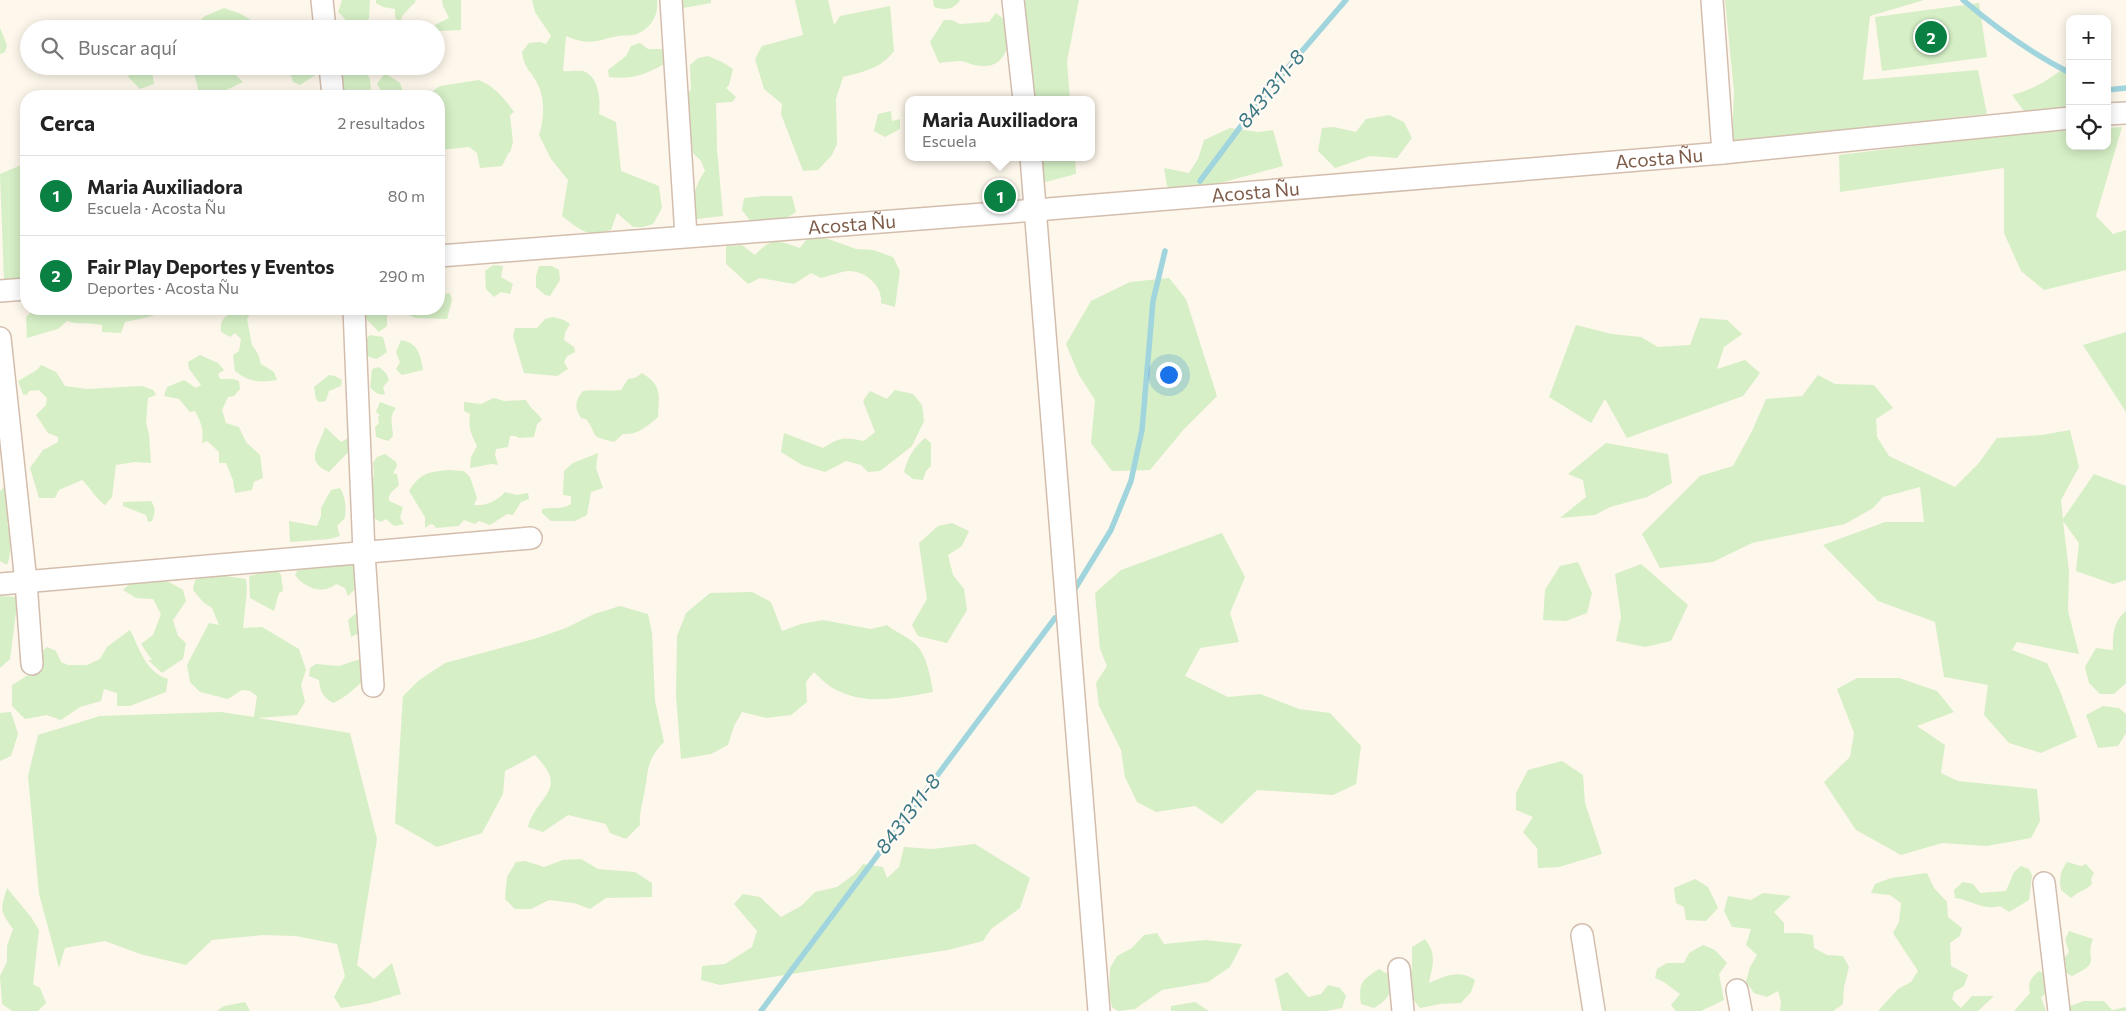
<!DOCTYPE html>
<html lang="es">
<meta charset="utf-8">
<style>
body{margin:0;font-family:Commissioner,sans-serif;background:#f6f6f6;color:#222}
.controls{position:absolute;right:15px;top:15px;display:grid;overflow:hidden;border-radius:10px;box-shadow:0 2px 12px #0003}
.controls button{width:45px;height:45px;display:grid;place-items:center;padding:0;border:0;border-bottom:1px solid #e0e0e0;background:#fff;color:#222;font:25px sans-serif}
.you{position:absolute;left:1168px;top:374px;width:18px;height:18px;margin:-12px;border:4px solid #fff;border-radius:50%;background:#1a73e8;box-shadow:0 0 0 8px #1a73e833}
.badge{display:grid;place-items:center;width:32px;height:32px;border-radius:50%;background:#0b8043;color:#fff;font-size:16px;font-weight:700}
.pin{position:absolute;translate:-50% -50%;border:2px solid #fff;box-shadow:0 1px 5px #0006}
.popup{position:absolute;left:905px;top:96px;width:190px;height:65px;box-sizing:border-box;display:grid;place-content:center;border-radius:10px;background:#fff;filter:drop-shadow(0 1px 4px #0005);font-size:16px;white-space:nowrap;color:#767676}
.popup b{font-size:19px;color:#222}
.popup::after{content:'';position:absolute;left:50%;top:100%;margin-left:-10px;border:10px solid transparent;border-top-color:#fff}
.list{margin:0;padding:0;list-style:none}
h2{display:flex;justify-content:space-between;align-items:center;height:65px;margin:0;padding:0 20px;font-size:21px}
h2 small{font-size:16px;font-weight:400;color:#767676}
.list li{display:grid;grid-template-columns:32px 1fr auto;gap:15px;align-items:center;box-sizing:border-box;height:80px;padding:0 20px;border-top:1px solid #e0e0e0}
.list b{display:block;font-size:19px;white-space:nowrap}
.list p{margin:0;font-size:16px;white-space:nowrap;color:#767676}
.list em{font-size:16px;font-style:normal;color:#767676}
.icon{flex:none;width:28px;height:28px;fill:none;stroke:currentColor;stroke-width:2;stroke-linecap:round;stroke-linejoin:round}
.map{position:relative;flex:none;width:2126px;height:1011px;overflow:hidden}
.search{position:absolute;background:#fff;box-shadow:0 2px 12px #0003;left:20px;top:20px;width:425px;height:55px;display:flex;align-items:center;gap:12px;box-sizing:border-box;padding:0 18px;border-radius:28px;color:#767676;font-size:19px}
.panel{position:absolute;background:#fff;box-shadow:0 2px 12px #0003;left:20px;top:90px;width:425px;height:225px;border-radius:20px}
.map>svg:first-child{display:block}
.green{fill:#d6efc6}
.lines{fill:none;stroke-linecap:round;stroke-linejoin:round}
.stream{stroke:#a1d5de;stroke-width:5.5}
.street-casing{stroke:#d3beae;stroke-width:24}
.street{stroke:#fff;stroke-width:21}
.labels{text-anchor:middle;stroke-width:5;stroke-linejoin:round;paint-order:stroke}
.street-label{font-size:19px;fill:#7e5c49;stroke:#fffaf3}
.water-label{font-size:20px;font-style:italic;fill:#3a7784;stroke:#fffaf3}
</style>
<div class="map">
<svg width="2126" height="1011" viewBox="0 0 2126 1011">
<rect width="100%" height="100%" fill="#fef7eb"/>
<g class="green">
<path d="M342,0h28l-1,18 -7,11h-14l-3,-10 -7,-7z"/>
<path d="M376,0h38l2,1 -14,15 -2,9 -5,-8v-8l-12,-2 -7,-4z"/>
<path d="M442,0h19v30l-25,1v-2h-9l22,-11 -6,-12z"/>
<path d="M532,0h125c2,15 -6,28 -20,34 -5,2 -13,1 -19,2 -23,5 -28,10 -52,0l-3,35c5,1 14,-1 20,0 16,5 18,30 16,43l17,8 5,49 38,15 3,22 -9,16 -10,3h-10l-16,-14 -6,17c-26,7 -29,1 -49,-14l6,-36 -17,-21 -12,-24c5,-14 6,-34 0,-48 -6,-15 -15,-17 -17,-35l7,-9 11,-1 6,2 5,-8 -16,-24z"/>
<path d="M671,0h40v3l-39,7z"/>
<path d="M795,0h33l6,25 6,-9 50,-10 4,45c-12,17 -31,21 -51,26l-7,22 1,45 -5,11 -14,15 -15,1 -22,-57 1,-10 -18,-15 -9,-30 7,-13 41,-11z"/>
<path d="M933,0h27c-6,9 -14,11 -26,7z"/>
<path d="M1013,0h66l-12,61 3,39h-46z"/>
<path d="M1725,0h199l-54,16 -7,64 115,-10 9,44 -255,28 2,-50z"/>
<path d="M1979,3l8,54 -105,14 -7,-54z"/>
<path d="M224,8l15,5 14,8 2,8h-60v-4l10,-9z"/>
<path d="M996,13l9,7 7,12c-5,21 -11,39 -38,33 -4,-1 -8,-3 -12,-4 -7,0 -16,1 -23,2l-9,-21 14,-22h8l8,4 29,-2z"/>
<path d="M0,28l7,17 -2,7 -5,2z"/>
<path d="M640,43l8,6h19l4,12c-25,12 -34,19 -62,16l-1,-7 18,-14 5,-10z"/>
<path d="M708,56l14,6 11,7 -4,16 -3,3 10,9 -4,5 -16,1 1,46 6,67 -26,3c-5,-21 -4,-30 8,-48l-4,-10 -8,-8 -4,-33 -7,-16 9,-15 -1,-24 8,-7z"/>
<path d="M2070,63v51l-43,1 -15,-20c23,-6 40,-17 58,-32z"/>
<path d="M135,66h11l6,5 2,13 -14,5 -12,-12z"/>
<path d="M192,66h41v6l10,10 -23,11 -21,-1z"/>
<path d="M288,66h31l4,4 -23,15 -7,-3z"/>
<path d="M347,66h17l6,14 1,11 -21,5 -5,-2 -5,-18z"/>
<path d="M385,73l15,10 3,9 -2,4h-17l-7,-12z"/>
<path d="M479,80c16,7 25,18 35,32l-4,3 3,27 -3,11 -1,-1 -7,14 -22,2 -3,-15 -8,-6 -30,3v-54h-9v-3l10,-7z"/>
<path d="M891,111l1,10 8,-2v10l-15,8 -11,-6 4,-17z"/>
<path d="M1389,115l15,7 8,16 -15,20 -27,-2 -35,12 -17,-17 4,-23 12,-1 22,5 10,-13z"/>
<path d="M2122,127l-26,89 17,18 13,-4v40l-82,20 -23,-19 -17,-38v-65l-164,24 -1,-37 148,-18 83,-7v16h37v-18z"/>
<path d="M1230,128l28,4 15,-2 10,36 -63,17 -37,15 -16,-12 -3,-18 25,5 9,-14 6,-19z"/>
<path d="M1031,157h44l1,17 -42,11z"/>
<path d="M26,163v114l-22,3 -4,-106z"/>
<path d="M764,196h28l4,16 -13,8 -32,2 -9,-12 2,-12z"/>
<path d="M820,236l36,13 17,1 20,7 7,14 -5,36 -14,-4c2,-17 -16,-33 -33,-32 -9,1 -19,5 -27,7l-10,-5 -17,11 -34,-6 -12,6 -22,-20v-18l16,-1 13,10c17,-19 23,-14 45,-7l6,-8z"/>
<path d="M493,265l10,1 -2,11 12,7 -3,10 -9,-2 -7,5 -8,-8 -1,-18z"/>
<path d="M539,266h13l7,4 1,10 -10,16 -5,-1 -9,-8v-11z"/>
<path d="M1169,278l17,21 31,97 -33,33 -34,41 -38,1 -21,-28 4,-43 -16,-25 -13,-31 25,-43 39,-19z"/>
<path d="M450,293l2,7 -5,19 -32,-1 -14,-6 1,-3h37v-14z"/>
<path d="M34,309h127l-1,4c-11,5 -23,6 -35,9l-4,11 -19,-1v-7c-12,-3 -24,0 -35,-4l-9,8 -31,9 -1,-21z"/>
<path d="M226,309h27l-6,10 5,26 6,9 3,10 13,8 3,8c-18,3 -28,2 -42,-9l-2,-16 6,-4 2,-12 -6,-6 -5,4 -9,-5c-1,-10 1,-13 9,-19z"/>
<path d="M363,309h27l1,2 -4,5v10l-8,6 -13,-13z"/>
<path d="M553,317l11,3 6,4 -5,9 -1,7 10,7 1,5 -8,4 -3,6 4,7 -11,7 -33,-3 -11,-37 2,-8h22l8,-9z"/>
<path d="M1700,318l27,2 15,14 -18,13 -7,22 28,-9 15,13 -17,23 -116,42 -22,-39 -14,24 -42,-26 27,-72 36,9 29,3 17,10 32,-2z"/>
<path d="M2126,332v80l-43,-67z"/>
<path d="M370,335l13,2 4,15 -10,7 -8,-2 -7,-6 1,-9z"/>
<path d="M401,340c17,3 19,14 22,30l-21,5 -6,-6 4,-7 -4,-10z"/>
<path d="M200,355l18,8 6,7 -6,4 2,5h13l6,2 1,8 -6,7 -6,1 -6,13 4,13 13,4 7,15 14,13 3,23 -9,4 -2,8 -17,3 -2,-13 -7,-17h-7v-11l-12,-11 -5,2c2,-13 -1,-21 -7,-32l-5,1 -11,-13 -15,-3 3,-9 17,-7 12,8 5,-3 -12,-16 -1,-7z"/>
<path d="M41,365l15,7 9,14 22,3 55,-3 11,4 3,5 -8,3 -2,25 3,11 2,29 -16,-1 -19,3 -4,32 -7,8c-10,-7 -14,-17 -23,-25l-23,10 -4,8h-16l-9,-30 13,-18 15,-8v-5l-10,-4 -12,-18 10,-10 1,-7 -8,-8 -10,1 -2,4 -4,-1 -5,-13 19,-11z"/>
<path d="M379,367l7,6 3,7 -6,7 2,7c-7,2 -10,-2 -15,-7l2,-18z"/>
<path d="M642,373c21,13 17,23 16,44 -12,10 -20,18 -35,17l-9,8c-28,-7 -14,-5 -28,-23l-5,-1c-7,-11 -6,-17 2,-27 13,-2 25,1 38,-1l7,-11 7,-1z"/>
<path d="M329,375l6,1 7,4 -1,6 -12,5 -3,10 -7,1 -3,-3 -2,-12z"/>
<path d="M1818,375l17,9 39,1 19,23 -17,11 1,18 12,19 66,31 23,-23 19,-26 45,-3 28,-5 9,37 -18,33 2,19 31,-45 32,12v94l-13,4 -37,-13 3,-28 -16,-22 6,50 -1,40 11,43 -62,-12 -5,8 35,13 13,28 17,46 -36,16 -32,-10 -25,-28 4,-30 -44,-8 -9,-55 -57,-21 -55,-56 62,-23h39l-4,-35 -37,10 -10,11 -28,16 -93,19 -39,19 -53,6 -18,-34 58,-58 33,-10 19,-35 14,-32 36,-3z"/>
<path d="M895,390l18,4 9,11 2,16 -12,25 -32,25 -12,1 -7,-7 -15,-4 -21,11 -23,-7 -21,-13 3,-19 39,15c17,-11 21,-11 41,-7l11,-9 -12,-31 7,-10 17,8z"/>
<path d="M494,398l10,3 22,-1c4,9 12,12 16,20l-5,4 -3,13 -15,1 -4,-2h-5l-2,11 -12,2 -1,6 3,10 -7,-1 -21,4 1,-11 6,-11c-6,-12 -9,-18 -7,-32l-6,-3v-9l17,2z"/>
<path d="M380,402l16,6c-8,10 -3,17 -3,28l-5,5 -12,-4 -1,-10 4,-4 -1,-6 2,-2 -4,-3z"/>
<path d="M325,427l16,15 9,-5 3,10 -24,25c-26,-11 -9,-26 -4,-45z"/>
<path d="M925,438l6,5v23l-5,5 -3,9 -10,-1 -9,-7c4,-15 9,-24 21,-34z"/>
<path d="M1606,443l62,11 4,29 -25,14 -37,10 -15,8 -35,3 26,-21 -3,-17 -15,-6z"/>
<path d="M598,453l-2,15 7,20 -12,4 -4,23 -12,6h-24l-9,-8v-4c10,-2 20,1 29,-5v-8l-8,-1 1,-24 9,-8z"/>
<path d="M385,454l11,8 1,4 -4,7 4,1 2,11c-5,6 -11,7 -10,16l14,6 -3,11 4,6 -10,2 -8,-7 -5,3 -6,-3 -5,-6v-27l4,-10 -1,-13 4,-6z"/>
<path d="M449,470l15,1 6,6 7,21 -3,7c12,1 23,-4 31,-13l12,3 11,-2 1,6 -8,3 -8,13 -6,-1 -17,11 -11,-4 -4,3 -11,-4 -5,6 -23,2 -2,-3 -4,-1 -5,4v-11l-16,-26c11,-18 19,-19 40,-21z"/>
<path d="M5,486l8,31 -6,6c4,11 5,31 0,42l-7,-4v-70z"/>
<path d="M340,488c6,11 6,18 5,30l-8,8 3,10 -10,3 -40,3 -1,-21 28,5 4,-10v-8l10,-18z"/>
<path d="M151,501c5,7 4,12 1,20l-4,1 -2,-7 -23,-9v-4z"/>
<path d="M952,523l17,8 -7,15 -14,9 5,20 11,14 3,21 -20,33 -29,-7 -6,-11 15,-26 -8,-56 19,-17z"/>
<path d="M1222,533l23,44 -15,36 9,29 -39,6 -15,28 43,21 32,-3 39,15 31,4 31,33 -5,38 -23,11 -76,-5 -35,34 -27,-18 -39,6 -19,-10 -12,-25 -4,-27 -22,-44 -3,-23 11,-17 -7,-17 -5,-56 26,-23z"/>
<path d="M322,547l35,18v22l-9,9 -3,-8 -9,-4c-13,11 -32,4 -41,-9l5,-10z"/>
<path d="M1578,562l14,31 -5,20 -21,8 -23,-1 2,-30 15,-24z"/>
<path d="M1641,564l47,41 -17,36 -26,6 -29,-6 5,-24 -6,-43z"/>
<path d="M274,566l7,9 2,16 -4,2 -5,18 -24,-13 -1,-22 8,-2z"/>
<path d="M213,572l12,4 21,3 1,10 -4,39 19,-1 37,22 7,21 -5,15 4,17 -8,13 -39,3 92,15 27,106 -20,126 17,14 18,-16 9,31 -30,9 -30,5 -7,-11 11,-21 -8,-32 -41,-8 -33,-1 -51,5 -26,25 -46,-11 -35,-13 -40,7 -6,20 -20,-74 -11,-118 10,-41 62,-19 121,-4 33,5 3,-21 -7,-5 -8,-1 -14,9 -28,-7 -10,-10 -3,-17 22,-42 10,2 -7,-17 -9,-6 -10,-12 2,-10z"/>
<path d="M140,574l31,9 12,7 3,11 -13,19 5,16 8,7 -3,16 -21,14 -14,-13h4l-11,-16 12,-9 8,-21 -8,-15 -17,-1 -13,-8z"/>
<path d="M752,592l19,10 11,29 19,-7 22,-4 48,9 16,-4c8,7 18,10 26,17 13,9 18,36 20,50 -35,6 -68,15 -102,-5 -6,-4 -12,-10 -17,-15l-8,10 1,20 -16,13 -25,3 -24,-6 -8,14 -6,19 -17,9 -30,5 -5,-63 1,-60 9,-23 24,-20z"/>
<path d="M0,596l18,1 -8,62 -10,9z"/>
<path d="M620,606l28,8 4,19 3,68 9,41c-17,18 -15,24 -19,47 -2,13 -6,23 -5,36l-14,14 -16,-6 -4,-9 -38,-9 -25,17 -15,-5c9,-33 42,-36 7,-72l-30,16 -2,23 -21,39 -45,14 -42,-24 8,-127 15,-15 27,-18 89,-24 32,-11 28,-14z"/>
<path d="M2126,611v72l-12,11h-14l-11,-11 -4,-16 11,-19 17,2c0,-16 0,-28 13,-39z"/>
<path d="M355,614l8,2v15l-12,6 -3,-17z"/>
<path d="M130,630c10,19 15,42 38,49l-2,13 -36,14h-13v-13l-13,-4 -3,12 -21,6 -19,13 -14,-5 -22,4 -13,-13v-21l21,-13 6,-18 8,-7 9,4 5,11 7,3h19l13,-6 7,-12z"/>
<path d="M363,658l3,21c-12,9 -19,18 -33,24 -10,-6 -13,-11 -14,-23l-10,-4 1,-8 6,-4 23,2z"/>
<path d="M1857,678h42l38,13 17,21 -37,14 28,19 -4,28 17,8 79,8 3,32 -9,17 -44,8 -45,-3 -41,12 -45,-25 -32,-48 26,-25 4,-24 -17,-44z"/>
<path d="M2103,706l16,2 7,6v19l-8,13 -20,2 -12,-33z"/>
<path d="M11,712l7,22 -7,22 -11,5v-48z"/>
<path d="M1562,761l21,14 2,28 17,51 -43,13 -21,1 -1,-20 -14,-16 10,-15 -17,-7v-17l12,-23z"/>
<path d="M975,844l55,34 -10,30 -29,21 -8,12 -35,9 -228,35 -19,-5 1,-14 23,-2 27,-17 5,-16 -23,-27 9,-10 17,3 21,20 20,-11 14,-14 22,-5 19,-14 7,-9 20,3 4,11 12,-11 5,-20 28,2z"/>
<path d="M581,859l17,10 37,3 17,11v14l-46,1 -16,11 -16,-6 -25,-3 -18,9h-16l-10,-10 2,-22 9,-15 9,-1 19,6 19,-7z"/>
<path d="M2067,862l14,4 5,-2 8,9 -3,6 1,5c-6,6 -13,7 -21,14l-10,-8c-2,-12 -1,-18 6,-28z"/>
<path d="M2021,866l8,3 3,6 -3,25 -20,12 -9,-6c-17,5 -28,-6 -45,-8l-1,-8 9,-8 10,2 7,9 26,-2 8,-19z"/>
<path d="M1927,873l7,15 13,14 1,15 14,11 -2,8 -10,7 1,23 17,9 -4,11 -10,6 -2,7 9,9 11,-12h22l-16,15h-100l20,-22 13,-7 7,-11 -25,-38 6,-11 2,-19 -11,-8 -19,-2 4,-9 16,-6z"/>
<path d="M1695,879l13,8 10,21 -12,13 -20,-1 -2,-13 -8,-4 -2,-15z"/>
<path d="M7,888l24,29 8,13 -6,54 7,4 6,15 -8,8h-26l-10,-7 -2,-28 7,-14v-16l6,-17c-13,-19 -13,-18 -6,-41z"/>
<path d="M1763,893l28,3 -17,16 10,11v10h16l13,2 1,13 13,7 16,1 6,11 -5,20 -1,17 -10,7h-53l1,-9 -3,-11 -11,6 -13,-4 -8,-11 4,-15 7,-12 -11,-10 5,-16 -19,-2 -8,-16 4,-15 23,4z"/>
<path d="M2069,931l24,8c-9,21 11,22 -21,37l-10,-5 2,-13 5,-6 -4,-12z"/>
<path d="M1157,933l7,11 42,-4 36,4 -12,23 -22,15 -46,8 -27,19 -17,2 -6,-4 -3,-13 1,-26 7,-12 15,-8 12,-13z"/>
<path d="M1425,939c12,16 8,25 4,44 16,-7 30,-14 46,-3l-4,12 -10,11 -21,1 -20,4 -11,-14 -1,-10 4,-17v-20z"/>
<path d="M1703,945l12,5 12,13 -8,11 5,26 -23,11h-25l-5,-6 9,-11 -16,-12 -9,-4 2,-9 10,-6h17l5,-10z"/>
<path d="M1379,969l17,10c-5,13 -9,22 -22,29l-13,-4c-3,-21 1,-24 18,-35z"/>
<path d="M2039,971l9,5 -1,17 -6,4 5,14h-32l16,-18c-3,-11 1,-15 9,-22z"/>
<path d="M1287,972l21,25 13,-3 7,-9 12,3 6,8 -4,12 -16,3h-44l-7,-32z"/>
<path d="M2084,1001h20l8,9 14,-3v4h-56v-5z"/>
<path d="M245,1002l5,9h-33l7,-5z"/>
<path d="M1195,1002l14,9h-38v-5z"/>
</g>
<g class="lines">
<g class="stream">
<path d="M1963,0c33,28 68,53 107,73"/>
<path d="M2107,90l19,-2"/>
<path d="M1200,181l65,-87 81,-94"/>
<path d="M1073,592l38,-62 20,-49 11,-51 11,-129 12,-50"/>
<path d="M761,1011l294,-393"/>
</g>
<defs>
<g id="street">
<path d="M322,0l3,29"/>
<path d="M671,0l15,236"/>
<path d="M1013,0l11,100"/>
<path d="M1712,0l11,153"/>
<path d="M330,66l3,30"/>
<path d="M2107,114l19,-1"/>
<path d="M1031,157l68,854"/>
<path id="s1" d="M439,256l597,-46 687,-57 347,-35"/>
<path d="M0,291l26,-2"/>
<path d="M354,309l10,244 9,133"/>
<path d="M0,338l26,244 6,82"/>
<path d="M0,584l531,-46"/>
<path d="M2044,883l15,128"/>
<path d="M1582,935l12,76"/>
<path d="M1399,969l4,42"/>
<path d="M1737,990l4,21"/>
</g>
</defs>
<use href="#street" class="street-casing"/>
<use href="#street" class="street"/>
</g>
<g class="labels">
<g class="street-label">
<text dy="7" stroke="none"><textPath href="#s1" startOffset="1224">Acosta Ñu</textPath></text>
<text dy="7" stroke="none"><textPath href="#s1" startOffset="819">Acosta Ñu</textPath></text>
<text dy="7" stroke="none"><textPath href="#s1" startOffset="414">Acosta Ñu</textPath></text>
</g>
<g class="water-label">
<text transform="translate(1271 89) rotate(-51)" y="7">8431311-8</text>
<text transform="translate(908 814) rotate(-53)" y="7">8431311-8</text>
</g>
</g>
</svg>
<div class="controls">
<button>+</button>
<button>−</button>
<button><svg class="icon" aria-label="locate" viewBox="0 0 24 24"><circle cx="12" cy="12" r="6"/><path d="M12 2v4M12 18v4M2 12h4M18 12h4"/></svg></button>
</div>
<div class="you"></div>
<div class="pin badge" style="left:1000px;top:196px">1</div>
<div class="popup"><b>Maria Auxiliadora</b>Escuela</div>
<div class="pin badge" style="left:1931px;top:37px">2</div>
<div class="search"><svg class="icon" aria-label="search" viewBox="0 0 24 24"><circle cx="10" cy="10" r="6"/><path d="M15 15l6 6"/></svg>Buscar aquí</div>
<section class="panel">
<h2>Cerca<small>2 resultados</small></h2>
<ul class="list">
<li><span class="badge">1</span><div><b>Maria Auxiliadora</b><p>Escuela · Acosta Ñu</p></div><em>80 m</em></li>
<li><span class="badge">2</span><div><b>Fair Play Deportes y Eventos</b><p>Deportes · Acosta Ñu</p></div><em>290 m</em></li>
</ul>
</section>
</div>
